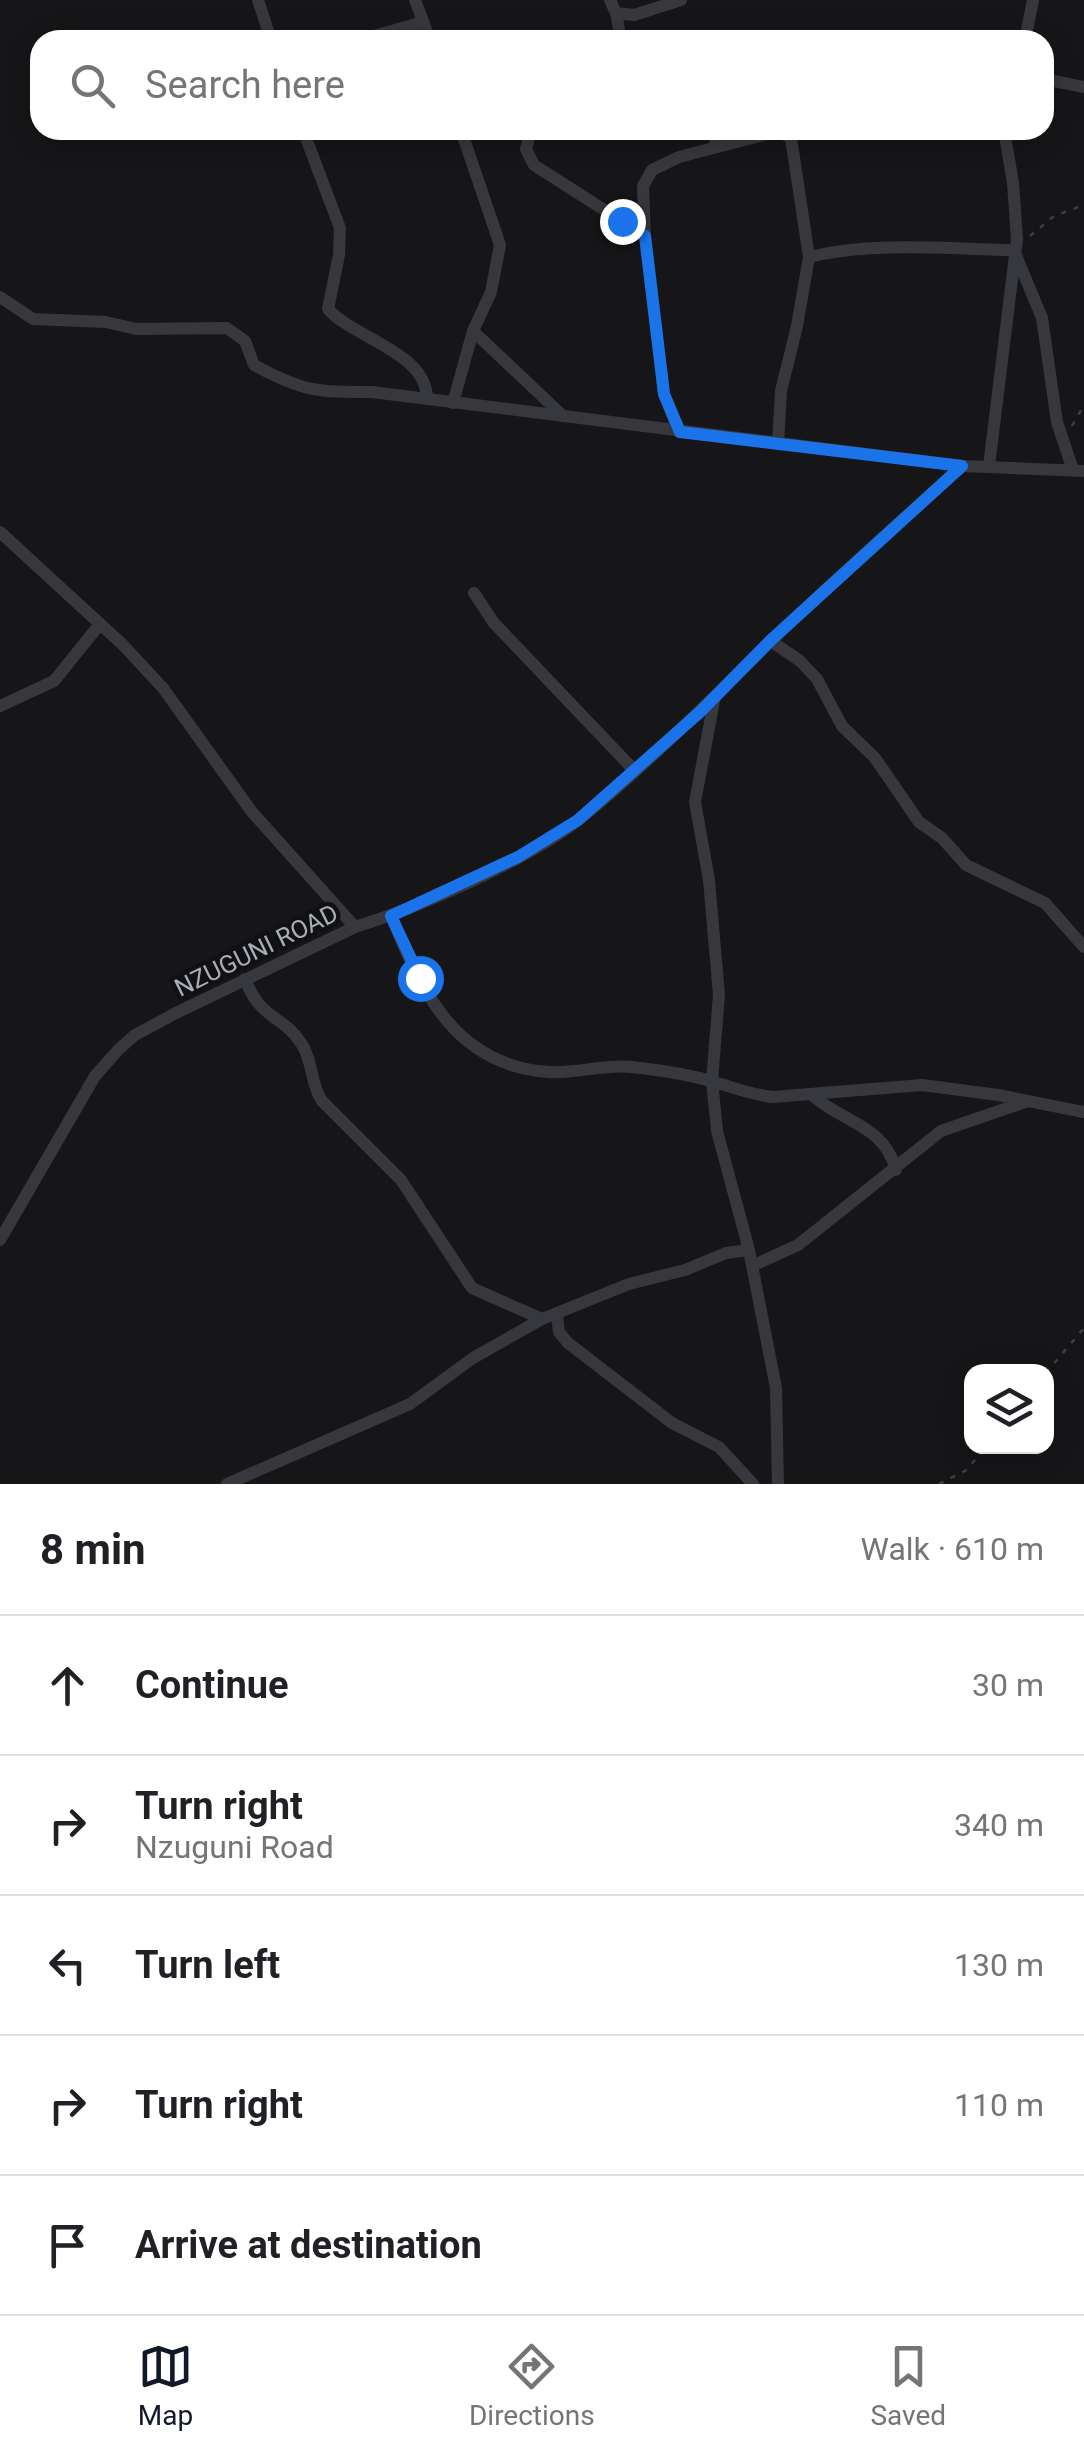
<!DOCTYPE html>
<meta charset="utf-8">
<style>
body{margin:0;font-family:Roboto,sans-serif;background:#f6f6f6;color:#202124}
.controls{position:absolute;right:30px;bottom:30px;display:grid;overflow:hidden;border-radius:20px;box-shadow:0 5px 25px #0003}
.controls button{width:90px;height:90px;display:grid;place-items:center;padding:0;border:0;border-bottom:2px solid #e0e0e0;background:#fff;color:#202124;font:50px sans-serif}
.stop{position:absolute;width:30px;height:30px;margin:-22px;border:8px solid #1a73e8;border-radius:50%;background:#fff}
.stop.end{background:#1a73e8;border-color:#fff;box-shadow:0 2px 10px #0008}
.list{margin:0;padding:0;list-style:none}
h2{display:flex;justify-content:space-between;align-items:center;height:130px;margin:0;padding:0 40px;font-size:42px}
h2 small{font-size:32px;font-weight:400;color:#757577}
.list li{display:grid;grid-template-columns:65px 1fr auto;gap:30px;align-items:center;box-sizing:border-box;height:140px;padding:0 40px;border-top:2px solid #e0e0e0}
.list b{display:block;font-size:38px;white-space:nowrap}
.list p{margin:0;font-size:32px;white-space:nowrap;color:#757577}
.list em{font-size:32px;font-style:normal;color:#757577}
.icon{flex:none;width:55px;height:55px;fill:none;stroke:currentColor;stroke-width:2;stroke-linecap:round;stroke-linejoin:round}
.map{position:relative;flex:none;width:1084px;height:1484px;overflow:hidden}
.search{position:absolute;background:#fff;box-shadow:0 5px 25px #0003;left:30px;right:30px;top:30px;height:110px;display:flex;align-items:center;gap:25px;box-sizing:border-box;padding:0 35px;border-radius:30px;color:#757577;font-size:38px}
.sheet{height:830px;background:#fff}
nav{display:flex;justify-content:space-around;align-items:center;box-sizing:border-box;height:140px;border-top:2px solid #e0e0e0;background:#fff;font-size:28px;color:#757577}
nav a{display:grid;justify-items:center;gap:5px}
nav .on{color:#111827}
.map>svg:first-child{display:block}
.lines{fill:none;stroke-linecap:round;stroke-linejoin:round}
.path{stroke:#3d3f44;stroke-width:2.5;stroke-dasharray:5 8;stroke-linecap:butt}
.minor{stroke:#37383d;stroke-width:12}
.route{stroke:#1a73e8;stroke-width:12}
.labels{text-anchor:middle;stroke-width:9;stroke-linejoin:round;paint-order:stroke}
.street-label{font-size:25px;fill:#a8adb8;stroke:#111113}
</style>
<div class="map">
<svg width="1084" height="1484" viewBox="0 0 1084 1484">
<rect width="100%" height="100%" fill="#161618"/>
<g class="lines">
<g class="path">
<path d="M1030,236l24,-20 30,-11"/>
<path d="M1072,426l12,-21"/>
<path d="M1046,1373l38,-45"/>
<path d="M939,1484l26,-13 23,-25"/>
</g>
<g class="minor">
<path d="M258,0l13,40"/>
<path d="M415,0l15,40"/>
<path d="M610,0l6,13 18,2 47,-15"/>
<path d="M616,13l5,27"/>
<path d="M360,40l63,-18"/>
<path d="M1025,40l8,-40"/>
<path d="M1044,79l40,8"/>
<path d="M303,130l37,98 -1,27 -11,54c25,29 99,43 99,90"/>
<path d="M461,130l39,115 -9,47 -18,39 90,85"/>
<path d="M531,130l-5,19 8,16 111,71"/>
<path d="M712,130l5,15"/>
<path d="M1015,253l27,65 15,104 16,48"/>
<path d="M0,297l33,22 73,3 30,7 91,-1 18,13 9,24c49,27 63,27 118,27l590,74 122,5"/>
<path d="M453,403l20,-72"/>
<path d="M679,432l-15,-38 -19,-158 -2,-50 9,-16 27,-13 99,-26 13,7 18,119"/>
<path d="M778,444l3,-53 16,-65 12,-69c65,-16 139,-8 205,-7"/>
<path d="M989,466l28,-227 -4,-56 -9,-53"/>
<path d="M0,532l123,113 40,43 89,124 103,115"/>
<path d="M474,593l20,30 140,147"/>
<path d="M771,641l29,20 17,18 25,47 33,32 44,64 23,16 24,27 79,38 39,44"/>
<path d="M714,701l-19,101 14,78 10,115 -7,86 5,50 32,119 27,138 2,96"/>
<path d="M0,706l54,-25 46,-57"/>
<path d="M391,916c31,76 64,149 157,156 28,2 55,-8 84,-5 26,3 57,7 82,15 21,6 38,13 59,15l149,-12 76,10 86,17"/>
<path d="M245,979c16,42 37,35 56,64 12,17 9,40 21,58l79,79 71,108 70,31"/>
<path d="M813,1096c31,27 71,29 83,74"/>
<path d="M0,1240l95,-164 24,-27 16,-14 41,-22 179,-86c65,-20 173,-67 226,-109 67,-54 128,-117 190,-177 62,-60 127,-117 191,-175"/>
<path d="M752,1266l46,-21 143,-114 84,-29"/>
<path d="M557,1315l2,17 9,11 104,80 47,24 34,37"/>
<path d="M227,1484l183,-80 63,-46 69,-39 87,-35 56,-14 41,-17 23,-3"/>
</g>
</g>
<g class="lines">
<path class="route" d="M420,978l-29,-62 127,-59 60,-37 122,-108 71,-72 191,-174 -282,-34 -16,-38 -19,-158 -23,-15"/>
</g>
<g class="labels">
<g class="street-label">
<text transform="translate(256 950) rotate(-26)" y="9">NZUGUNI ROAD</text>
</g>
</g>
</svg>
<div class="controls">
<button><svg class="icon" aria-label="layers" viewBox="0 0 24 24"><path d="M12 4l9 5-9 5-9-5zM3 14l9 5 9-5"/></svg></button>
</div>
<div class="stop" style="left:420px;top:978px"></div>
<div class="stop end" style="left:622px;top:221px"></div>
<div class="search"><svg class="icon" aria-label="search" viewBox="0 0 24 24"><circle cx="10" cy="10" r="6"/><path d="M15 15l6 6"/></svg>Search here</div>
</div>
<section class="sheet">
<h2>8 min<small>Walk · 610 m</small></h2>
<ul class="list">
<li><svg class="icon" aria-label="ahead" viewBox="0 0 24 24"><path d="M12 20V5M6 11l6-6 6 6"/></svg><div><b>Continue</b></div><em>30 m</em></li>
<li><svg class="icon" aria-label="right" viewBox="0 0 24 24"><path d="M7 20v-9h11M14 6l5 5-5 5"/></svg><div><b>Turn right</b><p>Nzuguni Road</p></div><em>340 m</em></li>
<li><svg class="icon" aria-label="left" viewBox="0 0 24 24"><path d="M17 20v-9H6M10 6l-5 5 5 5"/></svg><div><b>Turn left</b></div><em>130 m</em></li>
<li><svg class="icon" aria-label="right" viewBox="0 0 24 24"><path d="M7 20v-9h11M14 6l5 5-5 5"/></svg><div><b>Turn right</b></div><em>110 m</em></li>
<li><svg class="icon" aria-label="arrive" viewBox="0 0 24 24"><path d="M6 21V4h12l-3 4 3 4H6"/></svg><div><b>Arrive at destination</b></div></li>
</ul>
</section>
<nav>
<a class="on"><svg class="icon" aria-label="map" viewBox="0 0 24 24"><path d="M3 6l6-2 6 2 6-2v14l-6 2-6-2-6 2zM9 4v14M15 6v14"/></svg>Map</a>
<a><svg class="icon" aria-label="directions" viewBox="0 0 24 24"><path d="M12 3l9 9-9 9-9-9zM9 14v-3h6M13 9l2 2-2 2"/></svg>Directions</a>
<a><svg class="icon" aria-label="saved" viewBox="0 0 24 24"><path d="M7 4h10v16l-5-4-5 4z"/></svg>Saved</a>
</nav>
